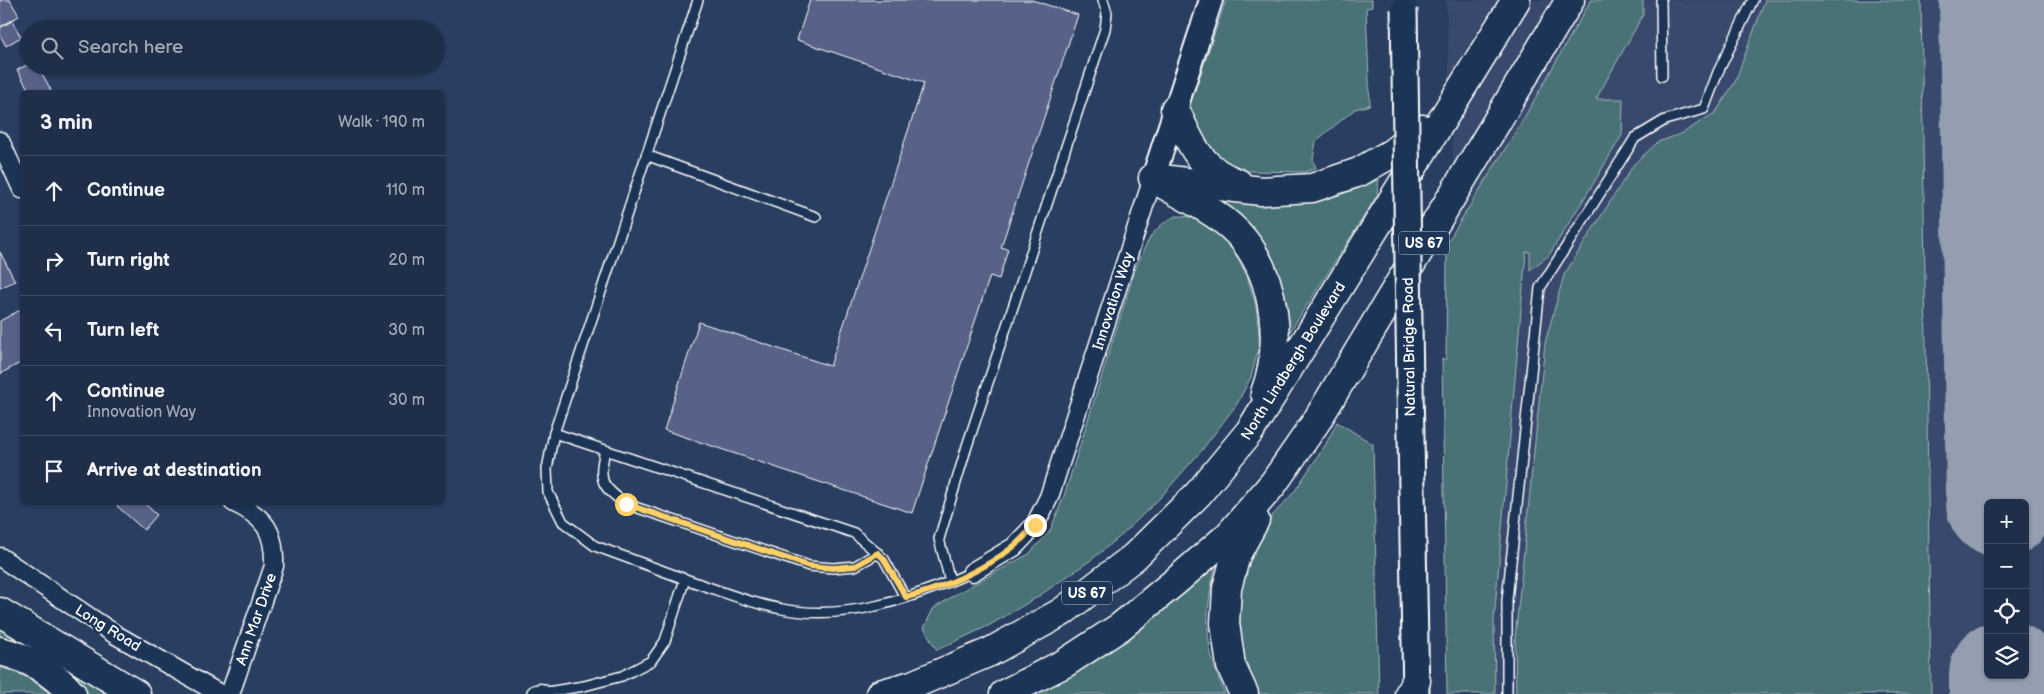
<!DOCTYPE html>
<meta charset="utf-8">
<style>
body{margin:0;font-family:"Balsamiq Sans",sans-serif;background:#273650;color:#f1f3f6}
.controls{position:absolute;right:15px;bottom:15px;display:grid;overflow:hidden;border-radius:8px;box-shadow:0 1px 4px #0004}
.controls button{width:45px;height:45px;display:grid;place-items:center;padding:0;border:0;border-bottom:1px solid #3c4a61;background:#1f2e49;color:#f1f3f6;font:25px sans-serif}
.stop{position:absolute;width:15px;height:15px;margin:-11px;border:4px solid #ffd166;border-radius:50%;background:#fff}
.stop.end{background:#ffd166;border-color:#fff;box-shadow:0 1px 5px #0008}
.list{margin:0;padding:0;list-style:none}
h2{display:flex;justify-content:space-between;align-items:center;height:65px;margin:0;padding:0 20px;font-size:21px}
h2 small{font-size:16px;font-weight:400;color:#a1a8b4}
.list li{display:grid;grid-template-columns:32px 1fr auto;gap:15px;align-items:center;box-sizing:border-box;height:70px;padding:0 20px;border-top:1px solid #3c4a61}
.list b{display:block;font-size:19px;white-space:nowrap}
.list p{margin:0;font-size:16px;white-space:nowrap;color:#a1a8b4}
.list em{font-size:16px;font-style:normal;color:#a1a8b4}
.icon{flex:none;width:28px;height:28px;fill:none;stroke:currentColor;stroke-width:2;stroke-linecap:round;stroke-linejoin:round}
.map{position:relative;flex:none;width:2044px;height:694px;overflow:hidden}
.search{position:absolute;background:#1f2e49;box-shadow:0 1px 4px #0004;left:20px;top:20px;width:425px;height:55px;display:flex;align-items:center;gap:12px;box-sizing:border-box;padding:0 18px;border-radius:28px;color:#a1a8b4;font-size:19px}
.panel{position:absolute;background:#1f2e49;box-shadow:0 1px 4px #0004;left:20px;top:90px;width:425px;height:415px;border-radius:8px}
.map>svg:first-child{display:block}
.built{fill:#37496d;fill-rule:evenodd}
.green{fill:#497276;stroke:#a4b8ba}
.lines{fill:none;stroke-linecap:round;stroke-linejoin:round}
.taxiway{stroke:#949eb0;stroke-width:44}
.runway{stroke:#949eb0;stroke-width:110}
.building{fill:#596289;stroke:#fff}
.service-casing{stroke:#fff;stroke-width:12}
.minor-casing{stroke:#fff;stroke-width:21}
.tertiary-casing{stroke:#fff;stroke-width:26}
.secondary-casing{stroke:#fff;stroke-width:29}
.trunk-casing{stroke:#fff;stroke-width:31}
.motorway-casing{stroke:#fff;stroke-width:31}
.service{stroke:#1d3557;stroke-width:9}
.minor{stroke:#1d3557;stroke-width:18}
.tertiary{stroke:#1d3557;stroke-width:22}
.secondary{stroke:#1d3557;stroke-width:25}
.trunk{stroke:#1d3557;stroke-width:28}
.motorway{stroke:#1d3557;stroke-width:28}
.secondary-bridge-casing{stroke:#fff;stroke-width:29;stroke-linecap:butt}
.secondary-bridge{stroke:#1d3557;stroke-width:25}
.route{stroke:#ffd166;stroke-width:6}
.labels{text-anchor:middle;stroke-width:5;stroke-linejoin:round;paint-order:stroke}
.shield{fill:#1d3557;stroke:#bbc2cd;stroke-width:1}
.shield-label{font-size:14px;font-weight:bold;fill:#fff}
.street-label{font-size:15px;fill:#fff;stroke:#1d3557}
</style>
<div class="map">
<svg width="2044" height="694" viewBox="0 0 2044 694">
<rect width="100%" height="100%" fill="#293e61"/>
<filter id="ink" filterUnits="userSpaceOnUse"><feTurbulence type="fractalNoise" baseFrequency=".02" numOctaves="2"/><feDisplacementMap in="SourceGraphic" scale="10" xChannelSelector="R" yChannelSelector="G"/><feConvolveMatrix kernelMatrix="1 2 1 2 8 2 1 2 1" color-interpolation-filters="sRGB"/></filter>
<g filter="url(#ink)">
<path class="built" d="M1446,0h598v694h-587v-442zM1988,503h37v172h-37z"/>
<g class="green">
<path d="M1226,0h146v7l-6,1 4,97 -15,4 -39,32 -3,19 3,8 -11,4 -58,-1 -23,-9 -22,-18 -13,-36z"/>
<path d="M1591,0h52v15l-47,84h27l-1,36 -29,49 -44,71 -19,15v-18h-4l-32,368 1,74h-48l-5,-335h4l1,-102 -6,-5 79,-127z"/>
<path d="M1765,0h156l10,694h-415l-1,-55 30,-296 19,-68 70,-111 24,-22 25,-9 33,-21 19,-30z"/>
<path d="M1379,179l-2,17 -91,142 -29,-102 -14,-18 -26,-18 -8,-11c13,4 27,10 41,13 37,7 96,-5 129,-23z"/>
<path d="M1176,216l18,1 19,12 19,19 15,28 9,30 4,37 -9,34 -14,27 -35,46 -43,49 -36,35 -32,26 -55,38 -46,27 -53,25 -13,-22 9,-19 23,-15 73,-40 21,-23 14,-35 71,-226c11,-25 15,-42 41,-54z"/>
<path d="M1337,422l36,22 6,250h-123l-16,-34 -3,-70 19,-51 16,-23 22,-24 32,-48z"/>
<path d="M1215,568c-11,50 -11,78 10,126h-190l61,-33 67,-50 39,-37z"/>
<path d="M0,623l118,71h-32c-23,-24 -49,-43 -78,-59l-2,5 -6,-2z"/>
<path d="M0,667l27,10 24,17h-51z"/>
</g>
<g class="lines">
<path class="taxiway" d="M2002,0c12,94 21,190 42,282"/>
<g class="runway">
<path d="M1994,0l7,503"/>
<path d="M2004,675v19"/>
</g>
</g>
<g class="building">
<path d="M0,0h10l9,16 -19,11z"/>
<path d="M810,0h222l46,15 -77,232 7,2 -9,30 -9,-3 -78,237 -248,-83 35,-108 131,44 94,-283 -127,-43z"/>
<path d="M12,21l9,16 -15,9 -6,-11v-7z"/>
<path d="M29,64v2h9l13,24 -4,2h-7l-2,-2 -8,2 -13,-22z"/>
<path d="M0,252l15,29 -15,7z"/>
<path d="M22,309v53l-22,12v-53z"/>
<path d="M120,502h23l14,13 -13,15 -27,-24z"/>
</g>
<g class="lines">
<defs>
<g id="service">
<path d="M1661,0l1,76"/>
<path d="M646,155l170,62"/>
<path d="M554,433l300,100 30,26 21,38"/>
<path d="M605,450c-7,31 -4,36 21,54l183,62 24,2 22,-2 23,-13"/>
<path d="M685,579l-90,-33 -32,-24 -15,-30 -1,-23 7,-36 144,-433"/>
<path d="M950,581l-11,-42 28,-93 138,-417 2,-16 -4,-13"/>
<path d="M541,693l43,-7 38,-10 29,-15 14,-20 20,-62c30,10 61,23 92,29 67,15 134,-9 195,-36"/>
<path d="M1507,694v-94l33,-312 95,-150 30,-18 39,-11 14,-37 35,-72"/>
</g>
<g id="minor">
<path d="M0,141l22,48"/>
<path d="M0,557l116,78 104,59"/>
<path d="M972,572l42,-25 21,-22 14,-28 104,-319"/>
<path d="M230,694l44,-128c1,-35 -9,-49 -41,-64"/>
<path d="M536,694l5,-1"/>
</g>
<path id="tertiary" d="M1153,178l58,-178"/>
<path id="secondary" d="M1410,387l6,307"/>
<g id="trunk">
<path d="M1175,109c15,34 25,61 63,74"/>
<path d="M1153,178l108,13 51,-3 47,-16 33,-19 30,-24"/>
<path d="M1161,183c27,16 62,31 82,56 33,40 40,106 22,154"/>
<path d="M880,694l32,-9 78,-33 72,-40 72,-55 64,-63 52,-63 266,-431"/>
<path d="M1004,694l61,-31 55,-36 56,-46 53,-46 44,-51 43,-62 254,-422"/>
<path d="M1244,694l-13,-28 -6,-43 2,-35 9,-33 19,-35"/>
<path d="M1409,694l7,-13"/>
</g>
<g id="motorway">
<path d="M0,612l136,82"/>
<path d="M0,651c29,7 52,20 72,43"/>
</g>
</defs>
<use href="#service" class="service-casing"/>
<use href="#minor" class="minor-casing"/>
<use href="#tertiary" class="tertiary-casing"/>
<use href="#secondary" class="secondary-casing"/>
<use href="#trunk" class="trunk-casing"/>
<use href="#motorway" class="motorway-casing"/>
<use href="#service" class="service"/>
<use href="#minor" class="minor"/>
<use href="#tertiary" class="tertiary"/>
<use href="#secondary" class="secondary"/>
<use href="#trunk" class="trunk"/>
<use href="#motorway" class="motorway"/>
<defs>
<path id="secondary-bridge" d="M1404,9l6,378"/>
</defs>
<use href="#secondary-bridge" class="secondary-bridge-casing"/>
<use href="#secondary-bridge" class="secondary-bridge"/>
</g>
</g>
<g class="lines" filter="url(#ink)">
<path class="route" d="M626,504l183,62 24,2 22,-2 23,-13 6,6 22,38c34,-7 79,-28 107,-50 8,-6 15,-15 22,-22"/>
</g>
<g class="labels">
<g class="shield">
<rect x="1399" y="231.5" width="50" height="23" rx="4"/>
<rect x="1062" y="581.5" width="50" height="23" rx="4"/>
</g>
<g class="shield-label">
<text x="1424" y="248">US 67</text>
<text x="1087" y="598">US 67</text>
</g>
<g class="street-label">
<text transform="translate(1113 301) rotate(-72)" y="5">Innovation Way</text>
<text transform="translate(1409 347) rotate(-91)" y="5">Natural Bridge Road</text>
<text transform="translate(1293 361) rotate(-58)" y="5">North Lindbergh Boulevard</text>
<text transform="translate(256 619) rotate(-71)" y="5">Ann Mar Drive</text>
<text transform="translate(108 628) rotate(32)" y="5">Long Road</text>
</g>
</g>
</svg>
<div class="controls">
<button>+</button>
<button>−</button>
<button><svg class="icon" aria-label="locate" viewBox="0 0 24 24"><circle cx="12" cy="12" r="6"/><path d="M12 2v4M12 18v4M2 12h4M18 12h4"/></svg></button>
<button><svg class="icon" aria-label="layers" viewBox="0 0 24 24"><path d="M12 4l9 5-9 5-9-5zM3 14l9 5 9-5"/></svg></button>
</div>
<div class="stop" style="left:626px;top:504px"></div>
<div class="stop end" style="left:1035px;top:525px"></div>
<div class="search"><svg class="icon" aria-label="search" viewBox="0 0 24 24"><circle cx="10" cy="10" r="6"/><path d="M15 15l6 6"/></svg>Search here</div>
<section class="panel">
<h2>3 min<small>Walk · 190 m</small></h2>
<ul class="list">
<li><svg class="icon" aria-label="ahead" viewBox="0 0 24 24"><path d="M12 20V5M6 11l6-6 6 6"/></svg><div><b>Continue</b></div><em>110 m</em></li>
<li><svg class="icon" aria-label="right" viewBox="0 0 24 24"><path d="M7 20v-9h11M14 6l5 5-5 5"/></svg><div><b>Turn right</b></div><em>20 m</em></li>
<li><svg class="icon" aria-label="left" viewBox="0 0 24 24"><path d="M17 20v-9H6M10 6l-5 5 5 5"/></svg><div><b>Turn left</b></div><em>30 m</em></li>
<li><svg class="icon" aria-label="ahead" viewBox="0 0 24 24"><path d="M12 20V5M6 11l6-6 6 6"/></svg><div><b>Continue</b><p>Innovation Way</p></div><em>30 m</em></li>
<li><svg class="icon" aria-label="arrive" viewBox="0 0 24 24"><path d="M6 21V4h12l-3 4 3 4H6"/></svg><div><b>Arrive at destination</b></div></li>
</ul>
</section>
</div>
